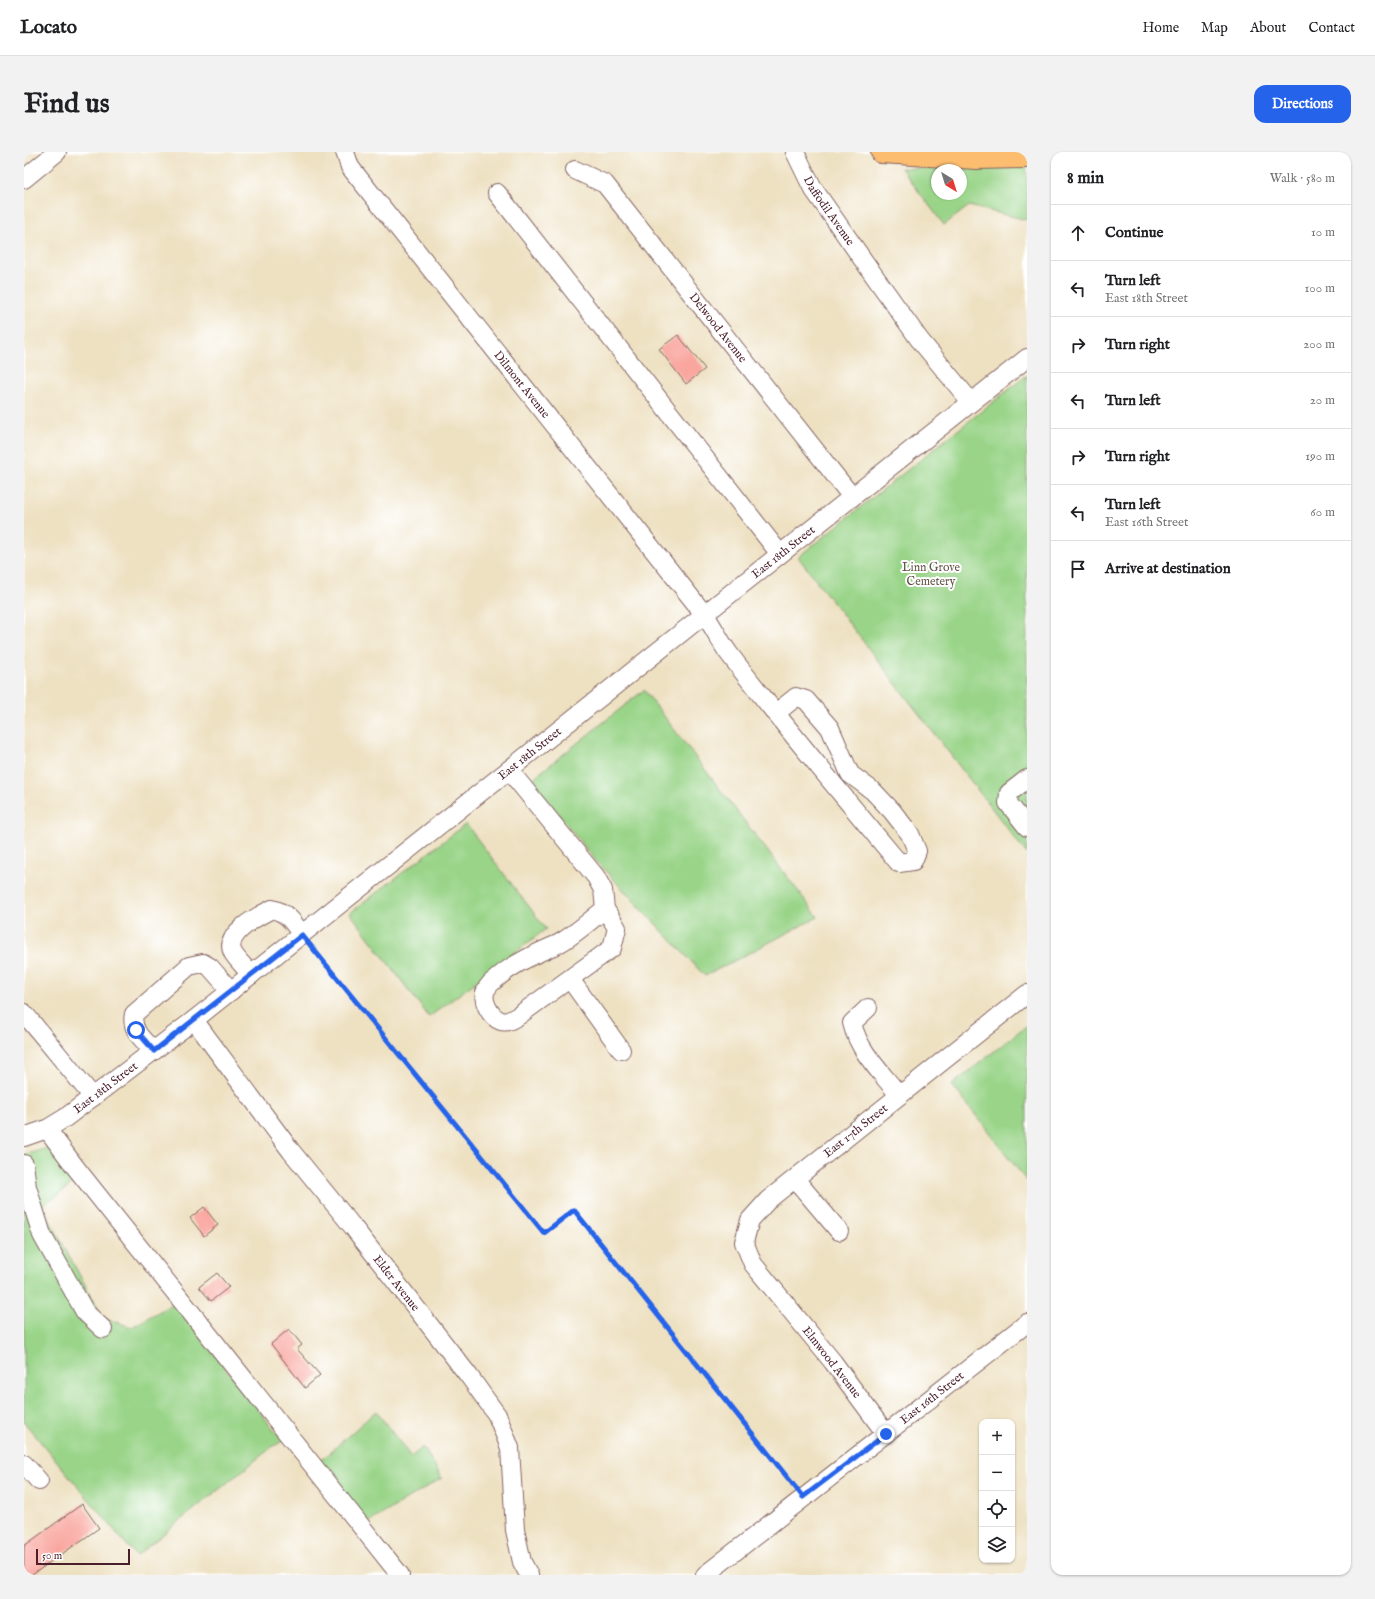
<!DOCTYPE html>
<meta charset="utf-8">
<style>
body{margin:0;font-family:"IM FELL English",serif;background:#f2f2f2;color:#202124}
.controls{position:absolute;right:12px;bottom:12px;display:grid;overflow:hidden;border-radius:8px;box-shadow:0 1px 3px #0004}
.controls button{width:36px;height:36px;display:grid;place-items:center;padding:0;border:0;border-bottom:1px solid #e0e0e0;background:#fff;color:#202124;font:20px sans-serif}
.compass{position:absolute;left:907px;top:12px;width:36px;height:36px;border-radius:50%;background:#fff;box-shadow:0 1px 3px #0004;rotate:142deg}
.scale{position:absolute;left:12px;bottom:10px;width:94px;box-sizing:border-box;padding-left:4px;border:2px solid #4a1f2b;border-top:0;font-size:11px;line-height:14px;white-space:nowrap;color:#4a1f2b;-webkit-text-stroke:3px #fff;paint-order:stroke}
.stop{position:absolute;width:12px;height:12px;margin:-9px;border:3px solid #2563eb;border-radius:50%;background:#fff}
.stop.end{background:#2563eb;border-color:#fff;box-shadow:0 1px 4px #0008}
.list{margin:0;padding:0;list-style:none}
h2{display:flex;justify-content:space-between;align-items:center;height:52px;margin:0;padding:0 16px;font-size:17px}
h2 small{font-size:13px;font-weight:400;color:#757577}
.list li{display:grid;grid-template-columns:26px 1fr auto;gap:12px;align-items:center;box-sizing:border-box;height:56px;padding:0 16px;border-top:1px solid #e0e0e0}
.list b{display:block;font-size:15px;white-space:nowrap}
.list p{margin:0;font-size:13px;white-space:nowrap;color:#757577}
.list em{font-size:13px;font-style:normal;color:#757577}
.icon{flex:none;width:22px;height:22px;fill:none;stroke:currentColor;stroke-width:2;stroke-linecap:round;stroke-linejoin:round}
.map{position:relative;flex:none;width:1003px;height:1423px;overflow:hidden;border-radius:12px}
header{display:flex;align-items:center;gap:24px;box-sizing:border-box;height:56px;padding:0 20px;background:#fff;border-bottom:1px solid #e0e0e0}
header strong{font-size:19px}
nav{display:flex;gap:22px;margin-inline-start:auto;font-size:14px}
.intro{display:flex;align-items:center;justify-content:space-between;box-sizing:border-box;height:96px;padding:0 24px}
h1{margin:0;font-size:28px}
.button{padding:10px 18px;border-radius:12px;background:#2563eb;color:#fff;font-size:14px;font-weight:700}
main{display:flex;gap:24px;padding:0 24px}
aside{flex:1;background:#fff;border-radius:12px;box-shadow:0 1px 3px #0004}
.map>svg:first-child{display:block}
.green{fill:#99d488;stroke:#727a5a;fill-rule:evenodd}
.building{fill:#f9a69f}
.lines{fill:none;stroke-linecap:round;stroke-linejoin:round}
.minor-casing{stroke:#836360;stroke-width:20}
.major-casing{stroke:#836360;stroke-width:24}
.path{stroke:#836360;stroke-width:2.5;stroke-dasharray:1 3;stroke-linecap:butt}
.minor{stroke:#fff;stroke-width:18}
.major{stroke:#fcbd6f;stroke-width:22}
.route{stroke:#2563eb;stroke-width:5}
.labels{text-anchor:middle;stroke-width:4;stroke-linejoin:round;paint-order:stroke}
.street-label{font-size:12px;fill:#4a1f2b;stroke:#fff}
.park-label{font-size:12px;fill:#625547;stroke:#fff}
</style>
<header>
<strong>Locato</strong>
<nav><a>Home</a><a>Map</a><a>About</a><a>Contact</a></nav>
</header>
<div class="intro"><h1>Find us</h1><a class="button">Directions</a></div>
<main>
<div class="map">
<svg width="1003" height="1423" viewBox="0 0 1003 1423">
<rect width="100%" height="100%" fill="#fff"/>
<filter id="ink" filterUnits="userSpaceOnUse"><feTurbulence type="fractalNoise" baseFrequency=".025" numOctaves="2"/><feDisplacementMap in="SourceGraphic" scale="8" xChannelSelector="R" yChannelSelector="G"/><feConvolveMatrix kernelMatrix="1 2 1 2 8 2 1 2 1" color-interpolation-filters="sRGB"/></filter>
<filter id="wash" filterUnits="userSpaceOnUse"><feTurbulence type="fractalNoise" baseFrequency=".012" numOctaves="4" result="noise"/><feDisplacementMap in="SourceGraphic" scale="16" xChannelSelector="R" yChannelSelector="G"/><feGaussianBlur stdDeviation="0.9" result="paint"/><feColorMatrix in="noise" values="0 0 0 0 0 0 0 0 0 0 0 0 0 0 0 0 0 1.4 0 .05"/><feComposite in="paint" operator="in"/></filter>
<g filter="url(#wash)">
<rect width="100%" height="100%" fill="#eee1c2"/>
<g class="green">
<path d="M1003,12v56l-58,-14 -25,19 -43,-57h82zM913,18h24v24h-24z"/>
<path d="M1003,223v479l-229,-297z"/>
<path d="M620,538l174,227 -113,59 -109,-115 -65,-81z"/>
<path d="M442,672l80,105 -117,88 -79,-104z"/>
<path d="M1003,873v156l-75,-96z"/>
<path d="M30,994l23,35 -35,25 61,112 29,9 42,-24 109,138 -11,6 -136,109 -112,-134v-267z"/>
<path d="M352,1259l35,46 12,-10 19,31 -81,49 -43,-64z"/>
</g>
<g id="blocks">
<g class="building">
<path d="M654,183l27,34 -19,15 -27,-35z"/>
<path d="M180,1055l14,18 -14,11 -14,-18z"/>
<path d="M193,1121l12,14 -18,14 -12,-14z"/>
<path d="M265,1177l13,16 -5,4 23,26 -15,13 -34,-44z"/>
<path d="M58,1352l17,24 -67,47h-4l-4,-6v-23z"/>
</g>
</g>
</g>
<g filter="url(#ink)">
<use href="#blocks" fill-opacity="0" stroke="#836360" stroke-width="1"/>
<g class="lines">
<defs>
<g id="minor">
<path id="s1" d="M321,0l5,15 354,447c10,13 16,28 26,41 54,71 112,140 169,208l14,-2 4,-10 -7,-17 -18,-23 -19,-20 -23,-17 -20,-46 -24,-28 -10,-3 -20,16"/>
<path id="s2" d="M771,0l17,35 56,80 51,72 52,63"/>
<path id="s3" d="M551,18l30,14 247,313"/>
<path d="M0,27l33,-27"/>
<path d="M473,41l283,361"/>
<path d="M485,618l87,107 7,13 2,19c-13,10 -33,28 -47,35 -21,9 -44,19 -62,35 -3,2 -8,7 -10,11 -5,10 4,27 15,31 6,2 12,-2 17,-5l94,-68 5,-20 -12,-19"/>
<path d="M1003,627l-18,14 -1,10 19,24"/>
<path d="M227,823c-5,-7 -13,-14 -18,-22 -10,-19 25,-37 39,-44 16,4 21,13 30,26"/>
<path d="M546,827l51,71"/>
<path d="M844,856l-16,15c7,29 29,49 47,72"/>
<path d="M0,861l69,84"/>
<path id="s4" d="M170,868l97,131 62,76 116,149 28,39 13,33 5,82 7,32 7,13"/>
<path d="M130,899c-10,-10 -24,-21 -20,-37l55,-48 14,-3 7,4 21,24"/>
<path d="M23,977l29,39 324,407"/>
<path id="s5" d="M0,985l23,-8 18,-11 129,-98 833,-662"/>
<path d="M0,1012l3,23 15,48 43,77 18,17"/>
<path d="M771,1027l44,52"/>
<path id="s6" d="M862,1282l-53,-72 -80,-98 -9,-22 6,-22 18,-20 259,-206"/>
<path d="M0,1312l15,17"/>
<path id="s7" d="M681,1423l322,-252"/>
</g>
<path id="major" d="M858,0l94,6 51,-1"/>
</defs>
<use href="#minor" class="minor-casing"/>
<use href="#major" class="major-casing"/>
<path class="path" d="M287,795l233,286 30,-23 220,276"/>
<use href="#minor" class="minor"/>
<use href="#major" class="major"/>
</g>
</g>
<g class="lines" filter="url(#ink)">
<path class="route" d="M112,878l18,21 148,-116 242,298 30,-23 229,287 83,-63"/>
</g>
<g class="labels">
<g class="street-label">
<text dy="4" stroke="none"><textPath href="#s2" startOffset="68">Daffodil Avenue</textPath></text>
<text dy="4" stroke="none"><textPath href="#s3" startOffset="216">Delwood Avenue</textPath></text>
<text dy="4" stroke="none"><textPath href="#s1" startOffset="293">Dilmont Avenue</textPath></text>
<text dy="4" stroke="none"><textPath href="#s5" startOffset="960">East 18th Street</textPath></text>
<text dy="4" stroke="none"><textPath href="#s5" startOffset="636">East 18th Street</textPath></text>
<text dy="4" stroke="none"><textPath href="#s5" startOffset="96">East 18th Street</textPath></text>
<text dy="4" stroke="none"><textPath href="#s6" startOffset="401">East 17th Street</textPath></text>
<text dy="4" stroke="none"><textPath href="#s4" startOffset="332">Elder Avenue</textPath></text>
<text transform="translate(808 1210) rotate(52)" y="4">Elmwood Avenue</text>
<text dy="4" stroke="none"><textPath href="#s7" startOffset="288">East 16th Street</textPath></text>
</g>
<g class="park-label">
<text x="907" y="419">Linn Grove<tspan x="907" dy="14">Cemetery</tspan></text>
</g>
</g>
</svg>
<div class="controls">
<button>+</button>
<button>−</button>
<button><svg class="icon" aria-label="locate" viewBox="0 0 24 24"><circle cx="12" cy="12" r="6"/><path d="M12 2v4M12 18v4M2 12h4M18 12h4"/></svg></button>
<button><svg class="icon" aria-label="layers" viewBox="0 0 24 24"><path d="M12 4l9 5-9 5-9-5zM3 14l9 5 9-5"/></svg></button>
</div>
<svg class="compass" viewBox="-18 -18 36 36"><path d="M0-13l5 13h-10z" fill="#e53935"/><path d="M0 13l5-13h-10z" fill="#757577"/></svg>
<div class="scale">50 m</div>
<div class="stop" style="left:112px;top:878px"></div>
<div class="stop end" style="left:862px;top:1282px"></div>
</div>
<aside>
<h2>8 min<small>Walk · 580 m</small></h2>
<ul class="list">
<li><svg class="icon" aria-label="ahead" viewBox="0 0 24 24"><path d="M12 20V5M6 11l6-6 6 6"/></svg><div><b>Continue</b></div><em>10 m</em></li>
<li><svg class="icon" aria-label="left" viewBox="0 0 24 24"><path d="M17 20v-9H6M10 6l-5 5 5 5"/></svg><div><b>Turn left</b><p>East 18th Street</p></div><em>100 m</em></li>
<li><svg class="icon" aria-label="right" viewBox="0 0 24 24"><path d="M7 20v-9h11M14 6l5 5-5 5"/></svg><div><b>Turn right</b></div><em>200 m</em></li>
<li><svg class="icon" aria-label="left" viewBox="0 0 24 24"><path d="M17 20v-9H6M10 6l-5 5 5 5"/></svg><div><b>Turn left</b></div><em>20 m</em></li>
<li><svg class="icon" aria-label="right" viewBox="0 0 24 24"><path d="M7 20v-9h11M14 6l5 5-5 5"/></svg><div><b>Turn right</b></div><em>190 m</em></li>
<li><svg class="icon" aria-label="left" viewBox="0 0 24 24"><path d="M17 20v-9H6M10 6l-5 5 5 5"/></svg><div><b>Turn left</b><p>East 16th Street</p></div><em>60 m</em></li>
<li><svg class="icon" aria-label="arrive" viewBox="0 0 24 24"><path d="M6 21V4h12l-3 4 3 4H6"/></svg><div><b>Arrive at destination</b></div></li>
</ul>
</aside>
</main>
